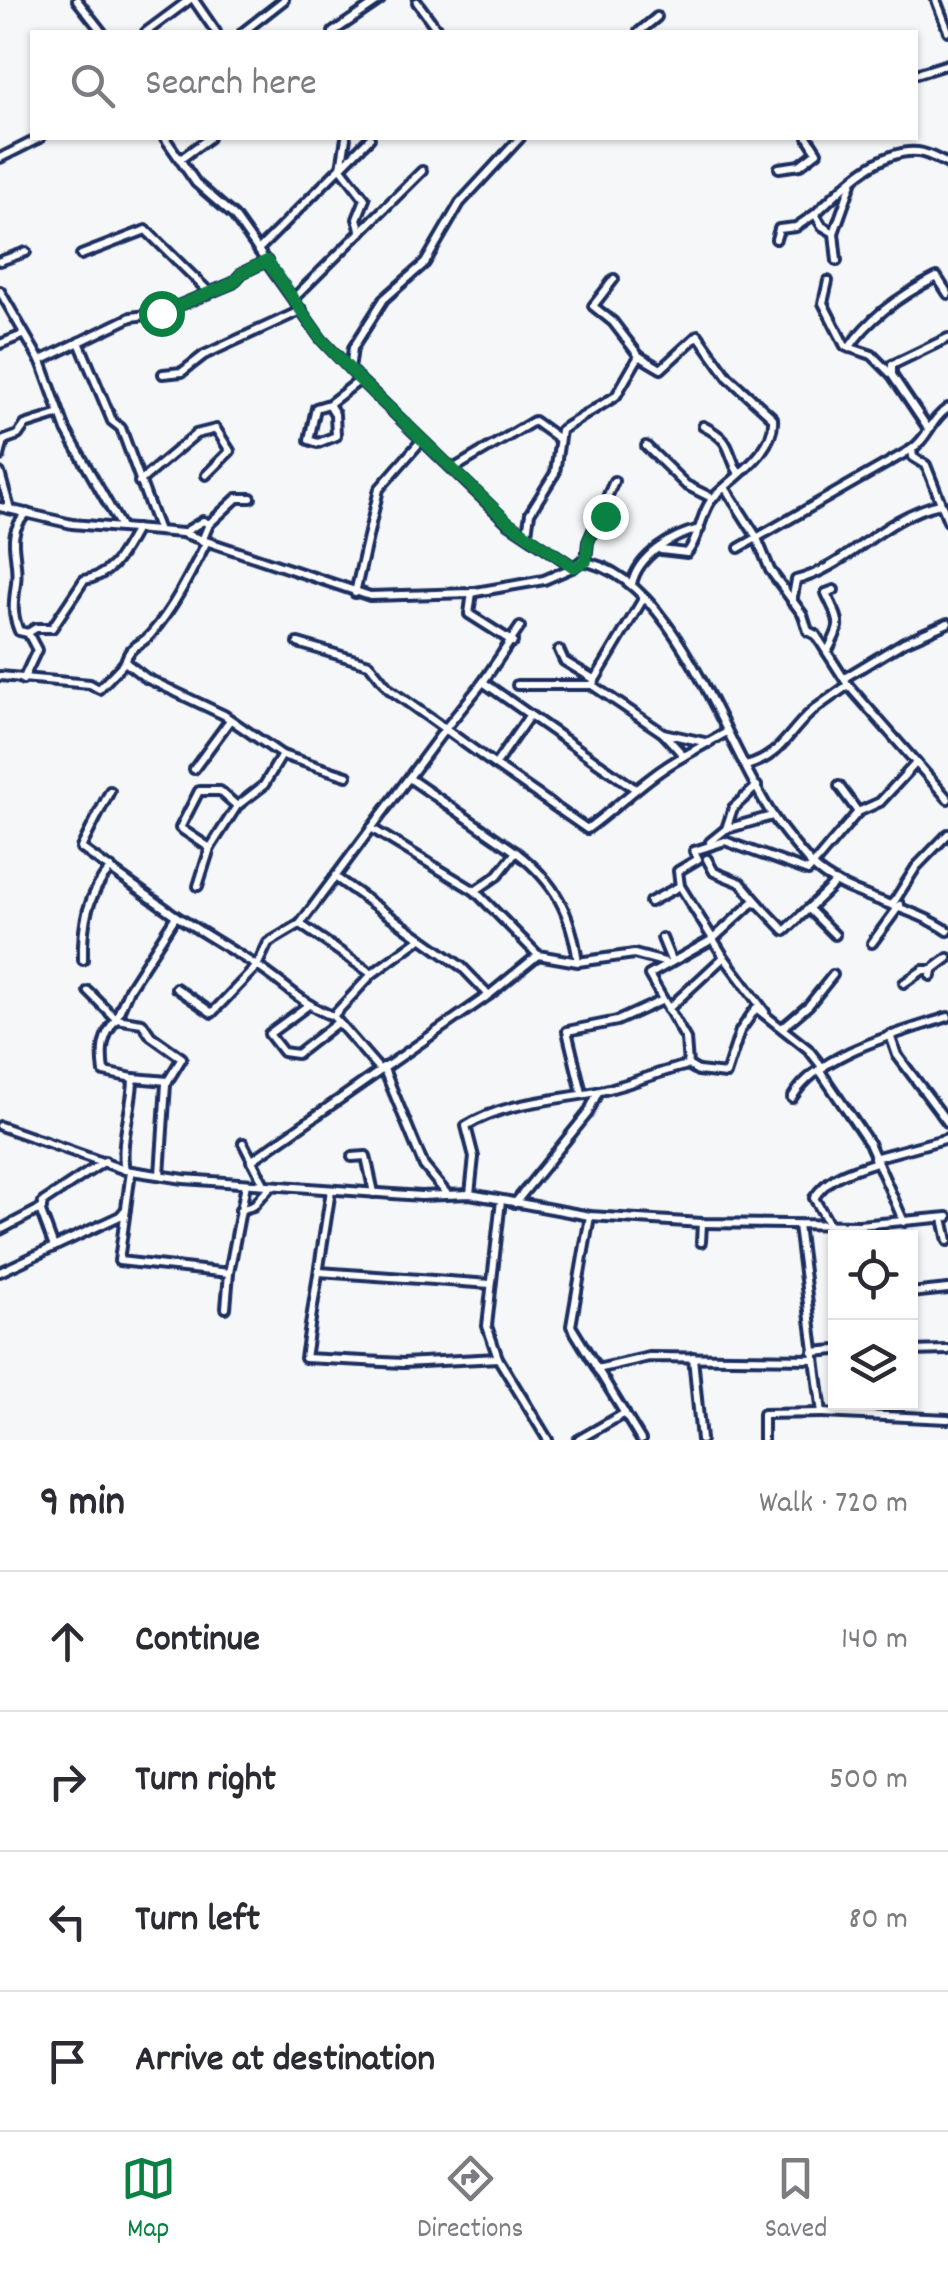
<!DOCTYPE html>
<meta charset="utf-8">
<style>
body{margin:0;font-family:Dekko,sans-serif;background:#f2f2f3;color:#2b2b33}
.controls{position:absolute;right:30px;bottom:30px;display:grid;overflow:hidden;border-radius:0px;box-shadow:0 2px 8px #0004}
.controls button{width:90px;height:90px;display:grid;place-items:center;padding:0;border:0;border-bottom:2px solid #e1e1e2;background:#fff;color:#2b2b33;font:50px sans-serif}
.stop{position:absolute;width:30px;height:30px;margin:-22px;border:8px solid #0b8043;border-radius:50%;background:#fff}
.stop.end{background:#0b8043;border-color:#fff;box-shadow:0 2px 10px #0008}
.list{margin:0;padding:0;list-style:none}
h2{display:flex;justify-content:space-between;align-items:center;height:130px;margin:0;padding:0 40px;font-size:42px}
h2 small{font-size:32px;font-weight:400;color:#7c7c81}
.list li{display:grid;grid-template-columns:65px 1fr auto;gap:30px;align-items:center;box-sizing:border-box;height:140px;padding:0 40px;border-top:2px solid #e1e1e2}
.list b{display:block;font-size:38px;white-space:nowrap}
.list em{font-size:32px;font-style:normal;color:#7c7c81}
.icon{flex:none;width:55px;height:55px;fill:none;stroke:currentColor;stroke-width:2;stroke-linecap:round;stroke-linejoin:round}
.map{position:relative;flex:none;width:948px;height:1440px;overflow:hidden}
.search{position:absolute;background:#fff;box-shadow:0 2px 8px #0004;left:30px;right:30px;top:30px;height:110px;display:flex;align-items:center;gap:25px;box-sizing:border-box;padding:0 35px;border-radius:0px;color:#7c7c81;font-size:38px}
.sheet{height:690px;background:#fff}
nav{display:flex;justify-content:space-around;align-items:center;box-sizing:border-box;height:140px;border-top:2px solid #e1e1e2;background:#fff;font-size:28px;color:#7c7c81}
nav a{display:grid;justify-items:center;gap:5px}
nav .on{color:#0b8043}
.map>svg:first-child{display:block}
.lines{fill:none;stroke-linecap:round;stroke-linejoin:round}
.minor-casing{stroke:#1b2f5e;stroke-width:14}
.minor{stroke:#fff;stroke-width:6}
.route{stroke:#0b8043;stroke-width:12}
</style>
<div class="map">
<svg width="948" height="1440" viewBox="0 0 948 1440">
<rect width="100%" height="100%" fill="#f6f7f9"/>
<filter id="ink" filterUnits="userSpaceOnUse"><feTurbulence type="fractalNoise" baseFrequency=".01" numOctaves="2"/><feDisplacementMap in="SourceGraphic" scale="20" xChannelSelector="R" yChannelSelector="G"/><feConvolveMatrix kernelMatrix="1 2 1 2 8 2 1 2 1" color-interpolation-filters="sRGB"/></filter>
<g filter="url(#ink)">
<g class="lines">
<defs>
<g id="minor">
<path d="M77,0l25,32"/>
<path d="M194,0l22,32"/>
<path d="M936,0l12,31"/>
<path d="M417,2l22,30"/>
<path d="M146,32l43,-32"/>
<path d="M243,32l41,-32"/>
<path d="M333,32l47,-32"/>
<path d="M639,32l18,-15"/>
<path d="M916,74l32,-10"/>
<path d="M165,138l31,45 38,33 87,123 39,41 148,143 66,44 7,-6c93,13 144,184 192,255 10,16 25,33 38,48 30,32 98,40 137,67"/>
<path d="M346,138l-5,30 24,31 -8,20 4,13"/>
<path d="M0,158l40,-20"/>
<path d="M182,158l27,-20"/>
<path d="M779,168l21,-3 17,-13 -9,-14"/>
<path d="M834,233l19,-53"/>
<path d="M776,239l3,-10 17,-2 19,-13"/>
<path d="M259,249l111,-111"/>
<path d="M81,255l65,-25 64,63"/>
<path d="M0,261l26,-9"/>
<path d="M837,261l-3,-28 -12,-7 -7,-12c25,-24 64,-66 103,-62 10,1 21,8 30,12"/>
<path d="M614,279l-21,27 20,16 26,34"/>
<path d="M828,281l-5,22 22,43 27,9 19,19"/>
<path d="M0,291l42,73 24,66 54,95"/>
<path d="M294,298l128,-127"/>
<path d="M79,342l33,79 9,7 38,103"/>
<path d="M0,344l23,-9"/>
<path d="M849,348c21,-32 54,-54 88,-71l11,17"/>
<path d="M40,361l91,-44 30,-4 72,-30 9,-10 25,-12"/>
<path d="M350,369l3,-21 31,-49 41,-36 35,-60 60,-65"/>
<path d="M163,374l19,-2 22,-17 98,-45"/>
<path d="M329,404l-13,4 -7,32 9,3 18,-7 -1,-22 -6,-10 31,-24"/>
<path d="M703,426c31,16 22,23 36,48"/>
<path d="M927,427l-35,-52v-10l56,-27"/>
<path d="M646,446l40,39 26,13"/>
<path d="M912,449l1,8 13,8 22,56"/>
<path d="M0,456l4,-16 14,-5 7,-10 35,-11"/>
<path d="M453,469l81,-48 25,18"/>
<path d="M0,473l10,36"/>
<path d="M139,482l57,-48 20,-5 14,22 -24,24"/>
<path d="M726,489l30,47 14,34 33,45 5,16 8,4 32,50 100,114"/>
<path d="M0,507l72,17 110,9 188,63 100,-3 74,-13 30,-13"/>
<path d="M27,513c-24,24 -7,42 -11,70 -2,18 -5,29 3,48l9,2 8,-5h16l32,-48c30,-5 38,-27 52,-51"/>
<path d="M209,524l28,-26h14"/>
<path d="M183,533l20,-12 6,3 -7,17"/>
<path d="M527,533l3,-20 25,-40 6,-43 55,-34 23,-40 22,13 37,-34 30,42 45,41c3,33 -38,58 -59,79 -13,13 -14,41 -27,56l-26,-3"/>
<path d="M206,543c-15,30 -33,66 -55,91 -10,12 -21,10 -26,28l21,16 78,37 58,40 -18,30 -27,21 -27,42 -30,-20 19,-37h21l17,15"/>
<path d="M739,548l173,-99c17,-12 18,-29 36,-41"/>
<path d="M586,560l2,-18 26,-61"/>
<path d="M632,584c6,-29 41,-49 68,-55"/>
<path d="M472,592l-3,22 44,28"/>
<path d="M355,593l24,-104 42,-48"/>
<path d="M643,599l-51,86 71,48"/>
<path d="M792,602l4,-22c51,-12 86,-63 144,-76"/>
<path d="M298,643l71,21 20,25 56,40 -110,148"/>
<path d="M559,650l5,11 28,17"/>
<path d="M827,652c17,-31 13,-28 -1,-59l8,-3"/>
<path d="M0,676l90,8 9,5 26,-27"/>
<path d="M846,677l58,-35 44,-19"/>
<path d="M23,680l14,-30 -9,-17"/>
<path d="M483,682l37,-55"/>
<path d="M517,685h75"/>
<path d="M529,716l-34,49 -50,-36 38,-47 151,106"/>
<path d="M709,743l-46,-10 21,23 43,-24"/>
<path d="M282,755l65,21"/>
<path d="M495,765l92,64c33,-24 60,-53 97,-73"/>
<path d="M746,766c33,-9 40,-30 62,-51 12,-11 27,-20 40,-30"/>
<path d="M194,769l36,-49"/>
<path d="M409,778l107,74"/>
<path d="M839,786l19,26"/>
<path d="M110,791l-29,57 95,68"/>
<path d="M371,828l104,63"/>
<path d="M726,829l7,-21 24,-22"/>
<path d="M710,842l16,-13 46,-13"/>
<path d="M707,859l7,13 27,11 18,21"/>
<path d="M198,886l12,-38"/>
<path d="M650,902l30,-16"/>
<path d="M894,902l22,-35 32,-33"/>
<path d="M810,910l25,25"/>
<path d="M300,924l-32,19 -11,23c27,17 47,40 76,50"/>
<path d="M662,938l9,22"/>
<path d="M872,943l28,-38"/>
<path d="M724,957l41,55"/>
<path d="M83,960c-1,-35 4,-66 28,-92"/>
<path d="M578,962c-7,-49 -22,-79 -62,-110l-18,23 -23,16 63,64 40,7 56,-8 30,8"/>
<path d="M372,974l-72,-50 35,-47 86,61"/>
<path d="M931,976l1,-6 16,-12"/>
<path d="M904,983l19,-13h9"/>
<path d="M88,991l28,28c-14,18 -15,31 -12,53l29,6"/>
<path d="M307,1006l-38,28 14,18 14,2 41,-32"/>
<path d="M668,1009l56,-52 -11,-18 39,-36 7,1 26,27 51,-49"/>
<path d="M782,1028l27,-23 24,-30"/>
<path d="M890,1035l7,20 51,68"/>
<path d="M383,1067l41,99 23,28"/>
<path d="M823,1068l-15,-19 -52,-41 -16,23 -14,43 -28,-3 -10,-6 -2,-26 -37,-64 64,-36 -33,-53 -2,-15 20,-12 -4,-8 31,-10 83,30 50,-59 22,-10 36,-39"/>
<path d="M379,1069l-46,-53 39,-42 49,-36 41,29 27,28"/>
<path d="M820,1071l49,72 35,79"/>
<path d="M582,1093l-15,-62 50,-10 46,-21"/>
<path d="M792,1098c27,-46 108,-65 156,-81"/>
<path d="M0,1126l125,44 59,9 237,17 49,-2 120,22 112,7 157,2 89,-8"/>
<path d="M243,1143l21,41"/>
<path d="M352,1157l14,-1 8,37"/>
<path d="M874,1158l74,-20"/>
<path d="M251,1161l238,-166 49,-40"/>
<path d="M125,1170c-6,-29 8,-62 8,-92l35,3"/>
<path d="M131,1171l-12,90 110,12 17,-89"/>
<path d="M160,1175l6,-91 16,-26 -31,-22 -9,-13 -26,-4 13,-30 47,-73 81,50 -45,47 -36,-25"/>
<path d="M331,1190l-26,168 98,5 95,-5"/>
<path d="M470,1194l4,-37 -8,-31c39,-24 86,-25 130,-34 31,-6 61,-20 92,-27"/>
<path d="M501,1200l-14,126 11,32 50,82"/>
<path d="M515,1203l73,-90 10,-21"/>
<path d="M240,1210l13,-4 18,-20"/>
<path d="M590,1216l-19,110 70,114"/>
<path d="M943,1218l5,23"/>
<path d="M829,1224l-15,-26c15,-23 37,-27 62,-36"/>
<path d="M798,1225l24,188 126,6"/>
<path d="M859,1225l2,13"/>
<path d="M0,1230l42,-22"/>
<path d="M701,1242l1,-19"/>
<path d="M54,1247l-13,-35 2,-10 62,-41"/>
<path d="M0,1272l120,-56 6,-7"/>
<path d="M319,1272l172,12"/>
<path d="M910,1293l38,-4"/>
<path d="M226,1308l3,-35"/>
<path d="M910,1351l38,-1"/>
<path d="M813,1352l23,-2"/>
<path d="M693,1357l8,83"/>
<path d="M597,1369l52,-12 165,2"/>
<path d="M578,1440l47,-27"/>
<path d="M763,1440v-26l59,-1"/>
</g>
</defs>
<use href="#minor" class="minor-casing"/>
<use href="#minor" class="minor"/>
</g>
</g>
<g class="lines" filter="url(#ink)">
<path class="route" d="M161,313l72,-30 9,-10 25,-12 54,78 39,41 148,142 66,45 12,-6 2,-19 13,-29 4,3"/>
</g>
</svg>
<div class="controls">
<button><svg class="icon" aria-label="locate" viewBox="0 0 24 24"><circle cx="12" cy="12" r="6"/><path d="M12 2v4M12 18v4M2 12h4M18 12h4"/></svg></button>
<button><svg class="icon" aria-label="layers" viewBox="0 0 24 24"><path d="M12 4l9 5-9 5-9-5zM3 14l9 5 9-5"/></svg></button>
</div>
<div class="stop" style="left:161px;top:313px"></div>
<div class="stop end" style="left:605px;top:516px"></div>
<div class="search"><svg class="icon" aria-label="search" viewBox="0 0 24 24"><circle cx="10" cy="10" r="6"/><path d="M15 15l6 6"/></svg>Search here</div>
</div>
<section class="sheet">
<h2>9 min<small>Walk · 720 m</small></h2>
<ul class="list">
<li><svg class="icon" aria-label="ahead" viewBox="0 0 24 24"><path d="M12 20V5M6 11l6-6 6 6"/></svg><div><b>Continue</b></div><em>140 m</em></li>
<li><svg class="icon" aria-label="right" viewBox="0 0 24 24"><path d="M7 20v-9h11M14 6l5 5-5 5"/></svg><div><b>Turn right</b></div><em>500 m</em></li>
<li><svg class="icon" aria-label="left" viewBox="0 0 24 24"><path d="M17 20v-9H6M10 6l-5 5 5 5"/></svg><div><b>Turn left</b></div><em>80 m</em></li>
<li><svg class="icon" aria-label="arrive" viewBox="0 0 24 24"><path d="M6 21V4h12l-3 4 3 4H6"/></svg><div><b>Arrive at destination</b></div></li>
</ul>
</section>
<nav>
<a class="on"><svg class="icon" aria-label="map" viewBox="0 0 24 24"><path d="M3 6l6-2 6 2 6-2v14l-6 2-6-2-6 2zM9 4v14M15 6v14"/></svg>Map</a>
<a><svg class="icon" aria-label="directions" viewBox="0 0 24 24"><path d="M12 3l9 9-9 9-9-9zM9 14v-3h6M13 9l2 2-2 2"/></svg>Directions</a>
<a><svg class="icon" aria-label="saved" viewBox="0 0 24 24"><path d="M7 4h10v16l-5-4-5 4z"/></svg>Saved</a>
</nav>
